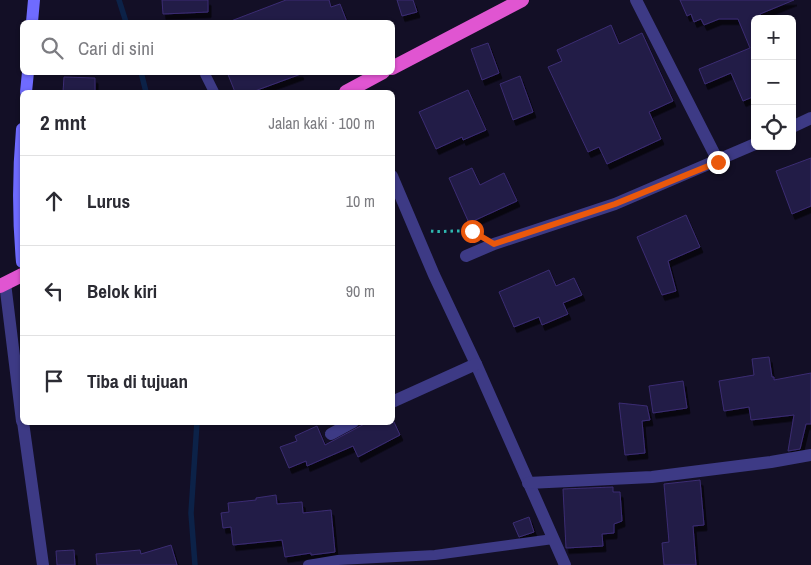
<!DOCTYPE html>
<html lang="id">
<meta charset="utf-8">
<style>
body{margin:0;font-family:"Archivo Narrow",sans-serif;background:#f2f2f3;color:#2b2b33}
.controls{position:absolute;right:15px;top:15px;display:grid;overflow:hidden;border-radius:8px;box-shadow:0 1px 4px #0004}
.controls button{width:45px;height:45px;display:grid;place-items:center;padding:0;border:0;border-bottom:1px solid #e1e1e2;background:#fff;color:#2b2b33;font:25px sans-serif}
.stop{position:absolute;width:15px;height:15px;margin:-11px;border:4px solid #ea580c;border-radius:50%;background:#fff}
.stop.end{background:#ea580c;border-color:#fff;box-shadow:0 1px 5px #0008}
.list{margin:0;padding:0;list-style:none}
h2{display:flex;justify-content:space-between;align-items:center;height:65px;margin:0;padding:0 20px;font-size:21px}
h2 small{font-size:16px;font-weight:400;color:#7c7c81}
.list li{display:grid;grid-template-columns:32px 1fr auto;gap:15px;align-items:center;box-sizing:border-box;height:90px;padding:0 20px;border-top:1px solid #e1e1e2}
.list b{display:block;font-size:19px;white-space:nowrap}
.list em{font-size:16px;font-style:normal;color:#7c7c81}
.icon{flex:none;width:28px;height:28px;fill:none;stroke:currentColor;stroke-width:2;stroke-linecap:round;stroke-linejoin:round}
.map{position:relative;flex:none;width:811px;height:565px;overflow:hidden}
.search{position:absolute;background:#fff;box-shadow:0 1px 4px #0004;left:20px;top:20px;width:375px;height:55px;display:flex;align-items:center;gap:12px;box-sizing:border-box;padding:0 18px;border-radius:8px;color:#7c7c81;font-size:19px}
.panel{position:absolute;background:#fff;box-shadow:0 1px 4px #0004;left:20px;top:90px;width:375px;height:335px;border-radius:8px}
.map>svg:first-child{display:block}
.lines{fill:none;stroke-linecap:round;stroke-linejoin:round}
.stream{stroke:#0c2248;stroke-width:5.5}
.building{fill:#241b47;stroke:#3b2d73;filter:url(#shadow)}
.path{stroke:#2fb8b0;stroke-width:3;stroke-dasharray:2.5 4;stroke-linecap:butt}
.service{stroke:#3d3a85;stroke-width:10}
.minor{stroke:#3d3a85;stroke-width:12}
.secondary{stroke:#6f6bff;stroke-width:12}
.trunk{stroke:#e055d1;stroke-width:14}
.route{stroke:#ea580c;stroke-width:6}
</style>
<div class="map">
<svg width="811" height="565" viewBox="0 0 811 565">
<defs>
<filter id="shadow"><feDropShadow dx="3" dy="5.5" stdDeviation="0" flood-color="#0009"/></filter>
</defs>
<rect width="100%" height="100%" fill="#130f26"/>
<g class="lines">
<g class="stream">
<path d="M119,0l7,22"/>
<path d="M141,72l5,20"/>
<path d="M195,565l-4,-52 6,-91"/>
</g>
</g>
<g class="building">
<path d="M162,0h46v12l-45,2z"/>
<path d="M286,0h43l2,7 9,-3 7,18h-116v-1z"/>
<path d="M397,0h16l4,12 -15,4z"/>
<path d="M680,0h114l-34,14 2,5h-7v77l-12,5 -12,-28 -26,11 -6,-15 51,-21 -12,-29h-19l-15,6 -3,-6 -7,3 -3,-8 -4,2z"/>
<path d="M611,25l8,19 23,-11 31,68 -24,11 12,27 -54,25 -8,-17 -11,5 -40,-85 14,-6 -5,-11z"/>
<path d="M488,43l11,30 -17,7 -11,-31z"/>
<path d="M227,72h73l1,2 -49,18h-17z"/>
<path d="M520,76l13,36 -20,8 -13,-36z"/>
<path d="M64,77l31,1v14h-32z"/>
<path d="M468,90l18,40 -23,10 -1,-3 -26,12 -17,-37z"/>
<path d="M811,158v48l-19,8 -16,-43z"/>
<path d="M472,168l8,17 24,-12 13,28 -48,22 -20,-45z"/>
<path d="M686,215l14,32 -32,14 8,30 -14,4 -25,-58z"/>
<path d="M549,270l7,16 18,-8 8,17 -19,8 5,11 -26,11 -3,-8 -25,10 -15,-35z"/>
<path d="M769,357l3,20h2v3l37,-7v51h-5l-6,25 -12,2 6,-36 -43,5 -2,-13 -25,4 -5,-30 35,-6 -2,-16z"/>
<path d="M683,381l4,27 -34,5 -4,-27z"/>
<path d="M619,403l28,3 3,14 -8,1 3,32 -20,2z"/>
<path d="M368,422h26l6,13 -42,22 -5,-11 -46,20 -1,-5 -17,7 -9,-21 17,-6 -2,-5 22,-10 8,19z"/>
<path d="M700,480l4,45 -11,1 3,39h-32l-2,-22 7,-1 -5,-58z"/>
<path d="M613,487v5h7l2,29 -8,3v9l-12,1 1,12 -37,2 -3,-59z"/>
<path d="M276,495l1,9 25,-2 1,11 28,-3 4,42 -24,3v-2l-26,4 -3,-17 -49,5 -2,-18 -8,1 -2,-15 8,-1 -1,-9 28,-3v-2z"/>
<path d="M529,517l5,15 -15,5 -6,-14z"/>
<path d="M171,545l6,20h-80l-1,-11 44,-4 1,4z"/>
<path d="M74,550l1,15h-18l-1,-14z"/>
</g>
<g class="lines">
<path class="path" d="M431,231c15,2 34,-3 48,3"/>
<g class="service">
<path d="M205,74l9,18"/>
<path d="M308,565l30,-5 97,-5 118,-16"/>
</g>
<g class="minor">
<path d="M636,0l82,161"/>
<path d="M792,127l19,-9"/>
<path d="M392,176l42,99 42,89 89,201"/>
<path d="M466,256l28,-12 121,-40 140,-60"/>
<path d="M5,283l17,138"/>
<path d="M392,402l84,-38"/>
<path d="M23,422l20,143"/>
<path d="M331,434l22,-12"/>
<path d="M528,483l124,-6 119,-15 40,-7"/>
</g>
<g class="secondary">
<path d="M32,22l2,-22"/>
<path d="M26,92l2,-20"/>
<path d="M22,129c-4,45 -4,88 0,133"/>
</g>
<g class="trunk">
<path d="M392,68l130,-68"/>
<path d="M346,92l37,-20"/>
<path d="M0,286l22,-11"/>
</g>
</g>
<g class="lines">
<path class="route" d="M472,231l22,13 121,-40 103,-42"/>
</g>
</svg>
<div class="controls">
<button>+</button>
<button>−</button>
<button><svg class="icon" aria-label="locate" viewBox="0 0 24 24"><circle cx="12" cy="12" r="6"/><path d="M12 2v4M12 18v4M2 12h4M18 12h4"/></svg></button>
</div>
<div class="stop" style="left:472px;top:231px"></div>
<div class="stop end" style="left:718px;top:162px"></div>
<div class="search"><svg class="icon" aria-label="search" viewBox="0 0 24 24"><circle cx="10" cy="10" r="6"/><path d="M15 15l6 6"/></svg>Cari di sini</div>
<section class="panel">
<h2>2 mnt<small>Jalan kaki · 100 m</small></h2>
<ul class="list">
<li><svg class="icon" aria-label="ahead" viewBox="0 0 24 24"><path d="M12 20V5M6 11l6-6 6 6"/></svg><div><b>Lurus</b></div><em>10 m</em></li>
<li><svg class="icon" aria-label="left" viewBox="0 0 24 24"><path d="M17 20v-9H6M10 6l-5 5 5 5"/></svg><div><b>Belok kiri</b></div><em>90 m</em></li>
<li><svg class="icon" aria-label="arrive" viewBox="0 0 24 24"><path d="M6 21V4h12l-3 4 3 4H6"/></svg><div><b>Tiba di tujuan</b></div></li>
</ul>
</section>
</div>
